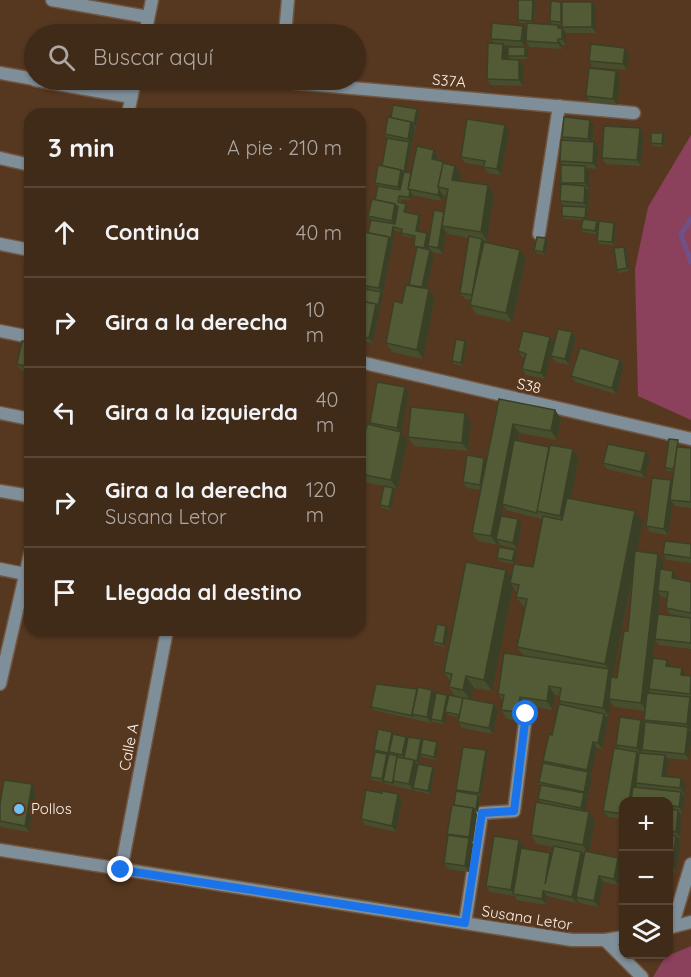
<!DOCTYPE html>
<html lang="es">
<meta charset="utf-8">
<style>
body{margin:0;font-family:Quicksand,sans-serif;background:#4b3625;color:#f1f3f6}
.controls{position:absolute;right:18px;bottom:18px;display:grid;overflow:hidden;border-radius:12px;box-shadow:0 2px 4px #0004}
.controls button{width:54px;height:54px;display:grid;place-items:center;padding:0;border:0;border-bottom:2px solid #594637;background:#402a18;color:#f1f3f6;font:30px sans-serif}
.stop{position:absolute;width:18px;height:18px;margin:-14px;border:4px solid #1a73e8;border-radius:50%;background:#fff}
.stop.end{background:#1a73e8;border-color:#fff;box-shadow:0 2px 6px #0008}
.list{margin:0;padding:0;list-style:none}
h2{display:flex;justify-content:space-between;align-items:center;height:78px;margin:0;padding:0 24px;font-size:26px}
h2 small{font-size:20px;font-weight:400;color:#aea7a2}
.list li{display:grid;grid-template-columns:39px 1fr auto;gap:18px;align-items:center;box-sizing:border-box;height:90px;padding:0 24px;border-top:2px solid #594637}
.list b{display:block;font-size:22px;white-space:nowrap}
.list p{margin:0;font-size:20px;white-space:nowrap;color:#aea7a2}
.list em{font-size:20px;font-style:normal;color:#aea7a2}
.icon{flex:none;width:33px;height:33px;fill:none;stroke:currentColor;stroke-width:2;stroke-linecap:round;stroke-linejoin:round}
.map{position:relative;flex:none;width:691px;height:977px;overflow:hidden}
.search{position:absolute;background:#402a18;box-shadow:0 2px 4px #0004;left:24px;top:24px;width:342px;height:66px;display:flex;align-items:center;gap:15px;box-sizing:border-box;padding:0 21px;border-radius:33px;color:#aea7a2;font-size:22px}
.panel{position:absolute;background:#402a18;box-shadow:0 2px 4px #0004;left:24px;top:108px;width:342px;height:528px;border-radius:18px}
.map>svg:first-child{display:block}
.green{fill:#8b405b}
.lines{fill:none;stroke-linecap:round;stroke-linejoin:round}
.stream{stroke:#705187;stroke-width:5}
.service-casing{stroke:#715640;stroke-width:15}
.minor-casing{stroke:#715640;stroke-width:15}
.service{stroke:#7f8f9a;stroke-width:12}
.minor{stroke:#7f8f9a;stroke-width:12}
.wall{fill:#474e2e;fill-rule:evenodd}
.shaded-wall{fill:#3a4026}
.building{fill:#535b36;stroke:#3a4026;stroke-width:1.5}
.route{stroke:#1a73e8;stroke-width:8}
.poi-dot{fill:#72c1f5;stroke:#563820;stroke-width:2}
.labels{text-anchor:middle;stroke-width:6;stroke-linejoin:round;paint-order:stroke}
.street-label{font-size:15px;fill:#fef2e9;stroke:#563820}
.poi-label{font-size:15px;fill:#fef2e9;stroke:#563820;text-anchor:start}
</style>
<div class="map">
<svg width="691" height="977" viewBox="0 0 691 977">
<rect width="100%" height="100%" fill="#563820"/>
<g class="green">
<path d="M691,135v285l-53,-24 -3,-127 13,-62z"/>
<path d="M691,946v31h-38l12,-20z"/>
</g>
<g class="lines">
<path class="stream" d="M691,219l-10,15 10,28"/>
<defs>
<g id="service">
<path d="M539,234l20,-128"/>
<path d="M465,923l17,-110 32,-2 12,-97"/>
</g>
<g id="minor">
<path d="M52,0l96,17"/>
<path d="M145,34l7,-34"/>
<path d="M285,34l3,-34"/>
<path d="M0,73l34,6"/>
<path d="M35,80l96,17"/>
<path d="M262,80l372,33"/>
<path d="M128,114l7,-34"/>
<path d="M0,158l30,7"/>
<path d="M0,244l30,6"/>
<path d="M0,331l30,6"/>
<path d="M360,362l331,77"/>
<path d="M0,413l30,6"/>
<path d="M0,491l30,5"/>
<path d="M0,569l30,6"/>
<path d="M0,684l30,-130"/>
<path d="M0,850l572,90h33l19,-3"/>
<path d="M121,870l46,-240"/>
<path d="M672,927l19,-63"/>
<path d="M668,928l23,-6"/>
<path d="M605,940l37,37"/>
</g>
</defs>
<use href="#service" class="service-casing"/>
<use href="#minor" class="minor-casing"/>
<use href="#service" class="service"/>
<use href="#minor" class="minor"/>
</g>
<g class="wall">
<path d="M518,0h16l1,1 -1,23 24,1 8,9v11h-4v4l-32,-2 -4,-5 -1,5 -21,-2 3,4 -1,10h4l-2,-3 20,-6v9h-12l8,7 -1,20 -32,-1 -4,-6 7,-36 -3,-4 32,-13 3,5 1,-8h-7l-2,-3z"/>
<path d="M562,2h30l4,6v25h-30l-4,-6v-2l-10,-1 -2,-3z"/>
<path d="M629,54l-2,16 -34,-3 -4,-6z"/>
<path d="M616,71l4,6 -3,28 -27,-3 -4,-6z"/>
<path d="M417,109l2,3 -7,33h-1l-5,27 5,1 23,-23 4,6 -1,4 7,2 2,2 15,10 -1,7 28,4 6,9 -7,47 -4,-1 2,3 35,7 6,9 -14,63 -36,-8 -6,-9 1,-5 -6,-1 -5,-6 9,-55 -21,-4 -2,-2 -3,22 -11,-2 -4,-6 16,-34 3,-16 -4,-1 -1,6 -30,-6v-1l-1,6 -10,-1v4l5,1 2,3 -1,6 14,5 -3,13 9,2 2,3 -3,13 8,7 -7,33h2l6,9 -12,61 -31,-7 -6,-9 23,-58 7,-36 -2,-3 1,-8 -12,-2 -2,-3v-1l-6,-1 -2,11v1l-10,51h-1l1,1 -3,14v1l-7,33 -13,-2v-88l8,-20 3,-13 -3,-4 7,-16 3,-14 -3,-3 7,-17 5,-28 -2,-4 6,-16z"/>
<path d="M505,125l4,6 -8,44 -13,-2 -4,-7 -19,-3 -4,-6z"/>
<path d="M594,126l-1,16 6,6 -2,21 -10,-1 2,4v17h-2l2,3 -1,28 11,4 15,-1 2,3 -2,19 -15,-1 -2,-3v-7l-14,-2 -2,-3 1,-9 -18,-1 -2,-3 1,-10 -3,-5 2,-17 -1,-1 2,-18 -3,-4 4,-21 -2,-3z"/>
<path d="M640,128l4,6 -3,32 -35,-2 -4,-6z"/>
<path d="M663,133l2,3 -1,11 -11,-1 -2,-3z"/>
<path d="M548,241l-3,14 -8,-2 -3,-3z"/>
<path d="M626,250l3,21 -10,2 -2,-3z"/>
<path d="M30,294v28l-5,-6z"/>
<path d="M523,331l22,48 -19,-4 -4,-6 3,-11 -3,-1 -4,-6z"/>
<path d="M572,332l4,6 -7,27 -13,-3 -5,-6z"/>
<path d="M465,341l2,3 -4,22 -9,-2 -2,-3z"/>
<path d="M30,342v30l-9,-2 -4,-6z"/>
<path d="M624,366l-8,28 -41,-12 -4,-6z"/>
<path d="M409,393l-7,40 6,8 -11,48 -4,-1 2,3 -4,19 -9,-2 -2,-3 4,-19 -21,-4 -3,-4v-22l11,-31 -1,-2z"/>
<path d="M499,399l56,11 6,9 -4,21 -38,-7 -2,8 62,17 -8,41 64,12 8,11 -6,30 27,10 -1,8 14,7v2l14,3v36l-21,-4 -4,-6 1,-10 -5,-1 -2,-2 -2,19 33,4v31l-32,-4 -4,-6 -2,19 14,2 4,6v1l15,7v1l5,1v69l-2,15 -23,-2 3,3 -2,16 14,1 5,6 -1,10 -3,-1 3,5 -2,15 -3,-1 2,4 -2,22h-2l3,4 -5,30 -7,-1v-70h-45v18l-16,-2 -5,-6 16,-62 -3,-4 28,-20 2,-2 -2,-3 1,-9 -30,-4 -4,-4 -2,14 -4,-1 3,4 -6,29 -5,-1 -6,28 1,2 -4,20 -2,-1 2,2 -3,12 10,10 -6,31 29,6 5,6 -5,21 -14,-3 -6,25 -18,-4 -3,-4 -1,4 -29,-7 -1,9 -29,-5 -2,-4 -25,-4 -4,-6 38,-40 -1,3 27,4 2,3 2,-9 -17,-3 -6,-9 10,-32 -3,-4 3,-13 -2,-4 5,-19 -1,-2 9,-26 9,-30 -2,-4 1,-5 -5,-1 -2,15 -27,-4 -3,15 -16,-2 -6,-9 2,-9 -5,-7 26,-38 -7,-9 8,-39 -9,-11 1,-4 -4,-6 -21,104 -18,-3 -3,12 23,4 4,6 -5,24 -31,-6 -4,-6 1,-5 -11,-2 -1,-2 -3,11 -11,-2 -2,-2v3l-58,-13 -2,-3 64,-12 21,2 -7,-10 1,-6 -6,-9 62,-102 5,7 3,-13 -15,-3 -2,-3 18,-8 2,3 -3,11 19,3 9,-48 -1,-1v1l-35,-9 -2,-3 -1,9 19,9 -5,24 -16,-4 -3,-4 -1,4 -19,-4 -6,-8 9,-43 -14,-2 -4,-6 21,-24 2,3zM634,571l-6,60 -11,47 -2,-1 -2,-2zM576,851l9,2 -1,4z"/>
<path d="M471,422l-3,29 -54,-5 -6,-9z"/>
<path d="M680,443l-1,4 12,1v60l-16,-2 -2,-3 -5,32 -18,-3 -4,-6 25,-46 2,2 1,-11h-7l-2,-3z"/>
<path d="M650,458l-5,20 -38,-9 -4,-6z"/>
<path d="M691,544v19l-24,-3 -4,-6z"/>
<path d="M446,626l3,3 -4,18 -10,-2 -2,-3z"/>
<path d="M394,734l12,3 1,2h14l1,2 17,4 -3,15 -14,-3 -1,-2 -2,9 14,3 2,3 -5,24 -15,-3 -2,-2v1l-16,-3 -2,-2v1l-9,-2 -2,-2 -12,-2 -2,-3 5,-25 -1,-2z"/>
<path d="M486,750l2,3 -7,43h-3l2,2 -2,14h-2l1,2 -5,29 1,1 -4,28 -21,-3 -4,-6 5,-28 -2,-1 11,-42 -2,-2z"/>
<path d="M32,784l4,6 -7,42 -28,-5 -1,-2v-21z"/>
<path d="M382,793l16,1 4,6 -6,32 -31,-7 -4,-6z"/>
</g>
<g class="shaded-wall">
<path d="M533,0l2,1 -1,23 -2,-3z"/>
<path d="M592,2l4,6v25l-4,-6z"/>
<path d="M558,25l8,9v11l-4,-6 -4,-11z"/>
<path d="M523,26l4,6 -2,15 -4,-6z"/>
<path d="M558,39l4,6v4l-4,-6z"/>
<path d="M503,44l4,5 -1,16 -4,-6z"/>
<path d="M525,47l3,3v9l-3,-3z"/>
<path d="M625,48l4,6 -2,16 -4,-6z"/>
<path d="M519,60l5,6 -1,20 -4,-6z"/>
<path d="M616,71l4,6 -3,28 -4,-6z"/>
<path d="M417,109l2,3 -3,15 -2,-3z"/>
<path d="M590,120l4,6 -2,19 -4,-6z"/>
<path d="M411,122l4,6 -3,17 -4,-6z"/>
<path d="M505,125l4,6 -8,44 -4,-6z"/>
<path d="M640,128l4,6 -3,32 -4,-6z"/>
<path d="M663,133l2,3 -1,11 -2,-3z"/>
<path d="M409,142l3,3 -6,30 -2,-3z"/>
<path d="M594,142l5,6 -2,21 -4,-6z"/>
<path d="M434,150l4,6 -2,9 -4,-6z"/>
<path d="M455,166l6,8 -3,14 -6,-8z"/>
<path d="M585,166l4,6v17l-4,-6z"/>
<path d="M401,170l4,6 -3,17 -4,-6z"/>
<path d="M488,185l6,9 -7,47 -6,-9z"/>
<path d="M585,186l4,6 -1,17 -4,-6z"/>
<path d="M439,189l4,6 -1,6 -4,-6z"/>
<path d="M410,191l2,3 -1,6 -2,-3z"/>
<path d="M395,204l4,6 -3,17 -4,-6z"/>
<path d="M406,204l2,3 -2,8 -2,-3z"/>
<path d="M586,207l2,3v11l-3,-3z"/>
<path d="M419,215l2,3 -3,16 -2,-3z"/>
<path d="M597,221l2,4 -2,9 -2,-3z"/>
<path d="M614,223l2,3 -2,19 -2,-3z"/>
<path d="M442,226l4,6 -3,22 -5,-6z"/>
<path d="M393,227l2,4 -2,11 -2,-3z"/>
<path d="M427,233l2,3 -3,15 -2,-3z"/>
<path d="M389,237l4,6 -10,51 -4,-6z"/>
<path d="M546,238l2,3 -3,14 -2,-3z"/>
<path d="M482,239l4,6 -13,50z"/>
<path d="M624,247l2,3 3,21 -2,-3z"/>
<path d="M430,250l4,6 -8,37 -4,-6z"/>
<path d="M520,250l6,9 -14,63 -6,-9z"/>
<path d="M429,289l6,9 -12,61 -6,-9z"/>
<path d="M381,292l2,3 -3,14 -2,-3z"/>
<path d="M376,304l4,6 -7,33 -4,-5z"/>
<path d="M572,332l4,6 -7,27 -4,-6z"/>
<path d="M550,337l4,6 -9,36 -4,-6z"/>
<path d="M465,341l2,3 -4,22 -2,-3z"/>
<path d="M620,360l4,6 -8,28 -4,-6z"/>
<path d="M405,387l4,6 -7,40 6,8 -11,48 -6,-9 10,-46 -4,-6z"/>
<path d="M555,410l6,9 -4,21 -6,-9z"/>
<path d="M465,413l6,9 -3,29 -6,-8z"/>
<path d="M513,424l6,9 -14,72 -3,-1 2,3 -6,33 -2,-1 2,2 -1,4 -6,-9z"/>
<path d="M573,449l6,9 -13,66 -6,-8z"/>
<path d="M646,452l4,6 -5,20 -4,-6z"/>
<path d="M484,458l4,6 -4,27 -4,-6z"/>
<path d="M671,480l4,6 -5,14 3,3 -5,32 -4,-6z"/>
<path d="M393,488l2,3 -4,19 -2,-3z"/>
<path d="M635,511l8,11 -30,153 2,3 -6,21 2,4 -2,14 -6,-9 6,-38 -4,-6z"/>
<path d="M518,519l4,6 -5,24 -4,-6z"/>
<path d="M515,550l2,3 -3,11 -2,-3z"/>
<path d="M658,554l6,8 -3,30 -3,-1 2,4 -13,117 -6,-9z"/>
<path d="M506,570l8,11 -4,2 3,4 -21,104 -8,-11z"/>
<path d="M673,571l4,6 -1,7 -4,-6z"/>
<path d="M446,626l3,3 -4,18 -2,-3z"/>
<path d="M667,660l4,6 -1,6 -4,-6z"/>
<path d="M682,668l4,6v7l-5,-6z"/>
<path d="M466,676l8,12 -3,13 -8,-11z"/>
<path d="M549,686l6,9 -2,15 -6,-9z"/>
<path d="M432,690l4,6 -5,27 -4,-6z"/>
<path d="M447,695l2,3 -4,14 2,1 -3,11 -2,-3z"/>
<path d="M520,697l6,9 -3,15 -6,-9z"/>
<path d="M690,697l1,2v31l-4,-6z"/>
<path d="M494,704l4,6 -5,24 -4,-6z"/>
<path d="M604,714l4,6 -6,29 -4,-6z"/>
<path d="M641,720l4,6 -4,28 -4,-6z"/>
<path d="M688,727l3,4v14l-2,15 -4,-6z"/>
<path d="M392,732l2,3 -5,17 1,2v2l-2,-3z"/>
<path d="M406,737l2,3 -4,18 -2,-3z"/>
<path d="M421,739l2,3 -4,22 -2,-3z"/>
<path d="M437,742l2,3 -3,15 -2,-3z"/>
<path d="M593,742l4,6 -6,28 -4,-6z"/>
<path d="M486,750l2,3 -7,43 -2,-3z"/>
<path d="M637,752l4,6 -7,43h-5z"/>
<path d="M387,754l2,3 -5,25 -2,-3z"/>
<path d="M665,755l4,6 -3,21 -4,-6z"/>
<path d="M414,760l4,6 -5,24 -4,-6z"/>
<path d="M433,767l2,3 -5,24 -2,-3z"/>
<path d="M588,772l4,6 -4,20 -4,-6z"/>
<path d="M681,778l5,6 -1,10 -5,-6z"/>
<path d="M32,784l4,6 -7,42 -4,-6z"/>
<path d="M681,792l4,6 -2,15 -4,-6z"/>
<path d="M584,793l4,6 -3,15 -4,-6z"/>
<path d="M398,794l4,6 -6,32 -4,-6z"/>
<path d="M478,795l2,3 -2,14 -2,-3z"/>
<path d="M473,808l4,6 -4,29 -4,-6z"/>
<path d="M678,810l4,6 -2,22 -4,-6z"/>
<path d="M589,812l6,9 -6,33 -6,-9z"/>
<path d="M676,836l5,6 -5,30 -4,-6z"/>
<path d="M469,838l4,6 -4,28 -4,-6z"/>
<path d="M519,840l5,6 -8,48h-2l-3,-4z"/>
<path d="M581,852l5,6 -10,45 -4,-6z"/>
<path d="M550,853l4,6 -9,25z"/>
<path d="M618,858l5,6 -5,21 -4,-6z"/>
<path d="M599,876l5,6 -6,25 -4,-6z"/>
<path d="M543,891l4,5 -1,9 -4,-6z"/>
</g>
<g class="building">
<path d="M518,0h15l-1,21 -14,-1z"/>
<path d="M551,1l10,1v20l-11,-1z"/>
<rect x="562" y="2" width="30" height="25"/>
<path d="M492,23l31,3 -2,15 -30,-2z"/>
<path d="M527,23l31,2v3h4v11h-4v4l-32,-2z"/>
<path d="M488,43l15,1 -1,15 17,1v20l-32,-1z"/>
<path d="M591,44l34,4 -2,16 -34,-3z"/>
<rect x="508" y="47" width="17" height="9"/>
<path d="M589,68l27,3 -3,28 -27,-3z"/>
<path d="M393,105l24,4 -3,15 -3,-2 -20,-4z"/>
<path d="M388,117l23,5 -3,17 -23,-5z"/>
<path d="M564,117l26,3 -2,19 -26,-2z"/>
<path d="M467,119l38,6 -8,44 -14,-2 2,-6 -24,-4z"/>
<path d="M604,126l36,2 -3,32 -35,-2z"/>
<path d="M651,133h12l-1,11 -11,-1z"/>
<path d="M387,138l22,4 -5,30 -3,-2 -19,-4z"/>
<path d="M561,140l33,2 -1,21 -33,-2z"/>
<path d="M417,146l17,4 -2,9 12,3 -6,25 1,2 -1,6 -30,-6z"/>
<path d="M443,163l12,3 -3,14 36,5 -7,47 -39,-6 6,-37 -10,-2z"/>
<path d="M378,165l23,5 -3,17 -23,-4z"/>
<path d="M561,165l24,1v17h-24z"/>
<path d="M404,172l7,1 -3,16 2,2 -1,6 -10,-1 -1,6 8,2 -2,8 15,3 -3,16 11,2 -3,15 -10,-2 1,-10 -14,-3 1,-4 -9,-2 -2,12 -2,-2 -21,-4 3,-13 24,4 3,-18h-2l-1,-2 -20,-4 3,-14 22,4z"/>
<path d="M561,184l24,2 -1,17 -24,-2z"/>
<path d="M372,199l23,5 -3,17 -24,-5z"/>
<path d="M562,206l24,1 -1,11 -23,-2z"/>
<path d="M434,210l10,2 -6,36 -10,-2z"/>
<path d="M583,219l14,2 -2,10 -14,-2z"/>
<path d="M599,221l15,2 -2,19 -15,-1z"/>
<path d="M364,232l25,5 -10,51 -19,-3v-32z"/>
<path d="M469,236l13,3 -10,56 -12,-2z"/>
<path d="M537,237l9,1 -3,14 -9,-2z"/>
<path d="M484,242l36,8 -14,63 -36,-8z"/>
<path d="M417,247l13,3 -8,37 -13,-2z"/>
<path d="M624,247l3,21 -10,2 -3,-22z"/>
<path d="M406,285l23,4 -12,61 -31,-7 8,-42 8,2z"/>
<path d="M360,288l21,4 -3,14 -2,-2 -16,-3z"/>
<path d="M30,294v23l-5,-1z"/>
<path d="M360,301l16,3 -7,34 -9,-2z"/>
<path d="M558,329l14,3 -7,27 -14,-3z"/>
<path d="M523,331l27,6 -9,36 -19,-4 4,-15 -8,-3z"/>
<path d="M456,339l9,2 -4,22 -9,-2z"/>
<path d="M22,341l8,1v25l-13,-3z"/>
<path d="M580,348l40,12 -8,28 -41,-12z"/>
<path d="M377,382l28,5 -8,41 -27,-5z"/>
<path d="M499,399l56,11 -4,21 -38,-7 -22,112 -19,-3z"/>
<path d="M411,407l54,6 -3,30 -54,-6z"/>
<path d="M367,424l34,8 -10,48 -31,-6v-18z"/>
<path d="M669,439l9,1 -4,29 -9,-1z"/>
<path d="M514,440l35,7 -12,66 -35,-9z"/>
<path d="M608,444l38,8 -5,20 -38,-9z"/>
<path d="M550,445l23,4 -13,67 -23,-5z"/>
<path d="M677,447l14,1v54l-21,-2z"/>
<path d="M467,455l17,3 -4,27 -17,-3z"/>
<path d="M652,478l19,2 -7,49 -18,-3z"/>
<path d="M384,486l9,2 -4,19 -9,-2z"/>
<path d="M567,498l68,13 -30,153 -88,-17 10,-48 -11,-2 3,-12 -9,-2 4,-19 19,3 10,-51 19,4z"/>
<path d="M501,516l17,3 -5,24 -17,-4z"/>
<path d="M665,541l26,3v14l-28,-4z"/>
<path d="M499,547l16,3 -3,11 -15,-3z"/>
<path d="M635,551l23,3 -17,149 -32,-4 2,-22 6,1 7,-47h4z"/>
<path d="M466,562l40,8 -22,110 -18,-4 -3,14 -14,-3 3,-13 -8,-2z"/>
<path d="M660,569l13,2 -1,7 19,4v31l-25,-5 2,-16 -10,-1z"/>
<path d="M658,614l33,4v25l-36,-4z"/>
<path d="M437,624l9,2 -3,18 -10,-2z"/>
<path d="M504,653l105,16 -6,39 -44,-7 2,-13 -12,-2 -2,15 -27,-4 -3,15 -16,-2 3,-15 -6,-1z"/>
<path d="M653,658l14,2 -1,6 16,2 -1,7 10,1 -1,18 -41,-5z"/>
<path d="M376,684l41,5 -5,25 1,2 -42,-9z"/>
<path d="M418,687l14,3 -5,27 -15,-3z"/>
<path d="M436,693l11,2 -5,26 -11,-2z"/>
<path d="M647,693l43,4 -3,27 -43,-4z"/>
<path d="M449,695l14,3 -3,17 -15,-3z"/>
<path d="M463,698l31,6 -5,24 -31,-6z"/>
<path d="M559,704l45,10 -6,29 -5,-1 -6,28 -44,-9 6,-27 3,1z"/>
<path d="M620,717l21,3 -4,28 -21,-3z"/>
<path d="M645,722l43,5 -3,27 -43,-4z"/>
<path d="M378,729l14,3 -4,21 -14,-3z"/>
<path d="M393,734l13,3 -4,18 -13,-3z"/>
<path d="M408,737l13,2 -4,22 -13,-3z"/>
<path d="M423,739l14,3 -3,15 -14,-3z"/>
<path d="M463,747l23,3 -7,43 -23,-3z"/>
<path d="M614,748l23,4 -8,49h-5v13l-21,-3z"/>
<path d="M375,752l12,2 -5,25 -12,-2z"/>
<path d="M639,753l26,2 -3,21 19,2 -1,10 -44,-5z"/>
<path d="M389,754l9,2 -1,1 -4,24v2l-10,-2z"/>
<path d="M397,757l17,3 -5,24 -16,-3z"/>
<path d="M543,763l45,9 -4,20 -45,-10z"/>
<path d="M418,764l15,3 -5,24 -15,-3z"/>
<path d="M4,780l28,4 -7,42 -25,-5v-17z"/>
<path d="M541,785l43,8 -3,15 -43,-9z"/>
<path d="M633,787l48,5 -2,15 -10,-2v-4h-38z"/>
<path d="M366,790l16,3v-2l16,3 -6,32 -31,-7z"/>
<path d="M456,791l22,4 -2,14 -22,-4z"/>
<path d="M536,802l53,10 -6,33 -52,-10z"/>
<path d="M452,805l21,3 -4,29 -22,-3z"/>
<path d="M669,809l9,1 -2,22 -7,-1z"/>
<path d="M448,835l21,3 -4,28 -21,-3z"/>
<path d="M669,835l7,1 -4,30 -3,-1z"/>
<path d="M494,836l25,4 -8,50 -25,-4z"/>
<path d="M554,846l27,6 -9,45 -29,-6 -1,8 -29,-5 8,-46 29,5 -5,31z"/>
<path d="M585,851l33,7 -4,21 -15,-3 -5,25 -18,-4z"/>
</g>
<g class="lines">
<path class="route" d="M121,870l344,53 17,-110 32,-2 12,-97"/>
</g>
<circle class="poi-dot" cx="19" cy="809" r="6"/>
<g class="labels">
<g class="street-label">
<text transform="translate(449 81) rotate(5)" y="5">S37A</text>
<text transform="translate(529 386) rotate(13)" y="5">S38</text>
<text transform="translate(129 747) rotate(-79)" y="5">Calle A</text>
<text transform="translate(527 918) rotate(9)" y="5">Susana Letor</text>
</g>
<g class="poi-label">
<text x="31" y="814">Pollos</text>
</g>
</g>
</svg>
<div class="controls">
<button>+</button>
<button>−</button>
<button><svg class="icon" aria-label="layers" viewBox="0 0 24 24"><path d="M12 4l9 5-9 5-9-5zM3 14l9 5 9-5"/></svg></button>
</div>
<div class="stop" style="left:526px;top:714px"></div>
<div class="stop end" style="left:121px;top:870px"></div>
<div class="search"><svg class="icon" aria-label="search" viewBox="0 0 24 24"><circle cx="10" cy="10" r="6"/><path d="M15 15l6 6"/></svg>Buscar aquí</div>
<section class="panel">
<h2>3 min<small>A pie · 210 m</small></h2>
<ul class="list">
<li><svg class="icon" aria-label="ahead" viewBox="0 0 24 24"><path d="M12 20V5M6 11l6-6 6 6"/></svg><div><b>Continúa</b></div><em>40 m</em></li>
<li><svg class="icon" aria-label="right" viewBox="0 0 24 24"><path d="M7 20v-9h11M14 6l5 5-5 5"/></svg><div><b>Gira a la derecha</b></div><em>10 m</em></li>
<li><svg class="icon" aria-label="left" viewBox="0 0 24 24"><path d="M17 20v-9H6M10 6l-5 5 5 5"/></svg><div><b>Gira a la izquierda</b></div><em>40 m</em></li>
<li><svg class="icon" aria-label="right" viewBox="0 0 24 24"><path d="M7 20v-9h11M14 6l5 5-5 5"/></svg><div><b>Gira a la derecha</b><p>Susana Letor</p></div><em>120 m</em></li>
<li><svg class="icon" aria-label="arrive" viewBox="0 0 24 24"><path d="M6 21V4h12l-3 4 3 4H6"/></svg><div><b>Llegada al destino</b></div></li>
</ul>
</section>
</div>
